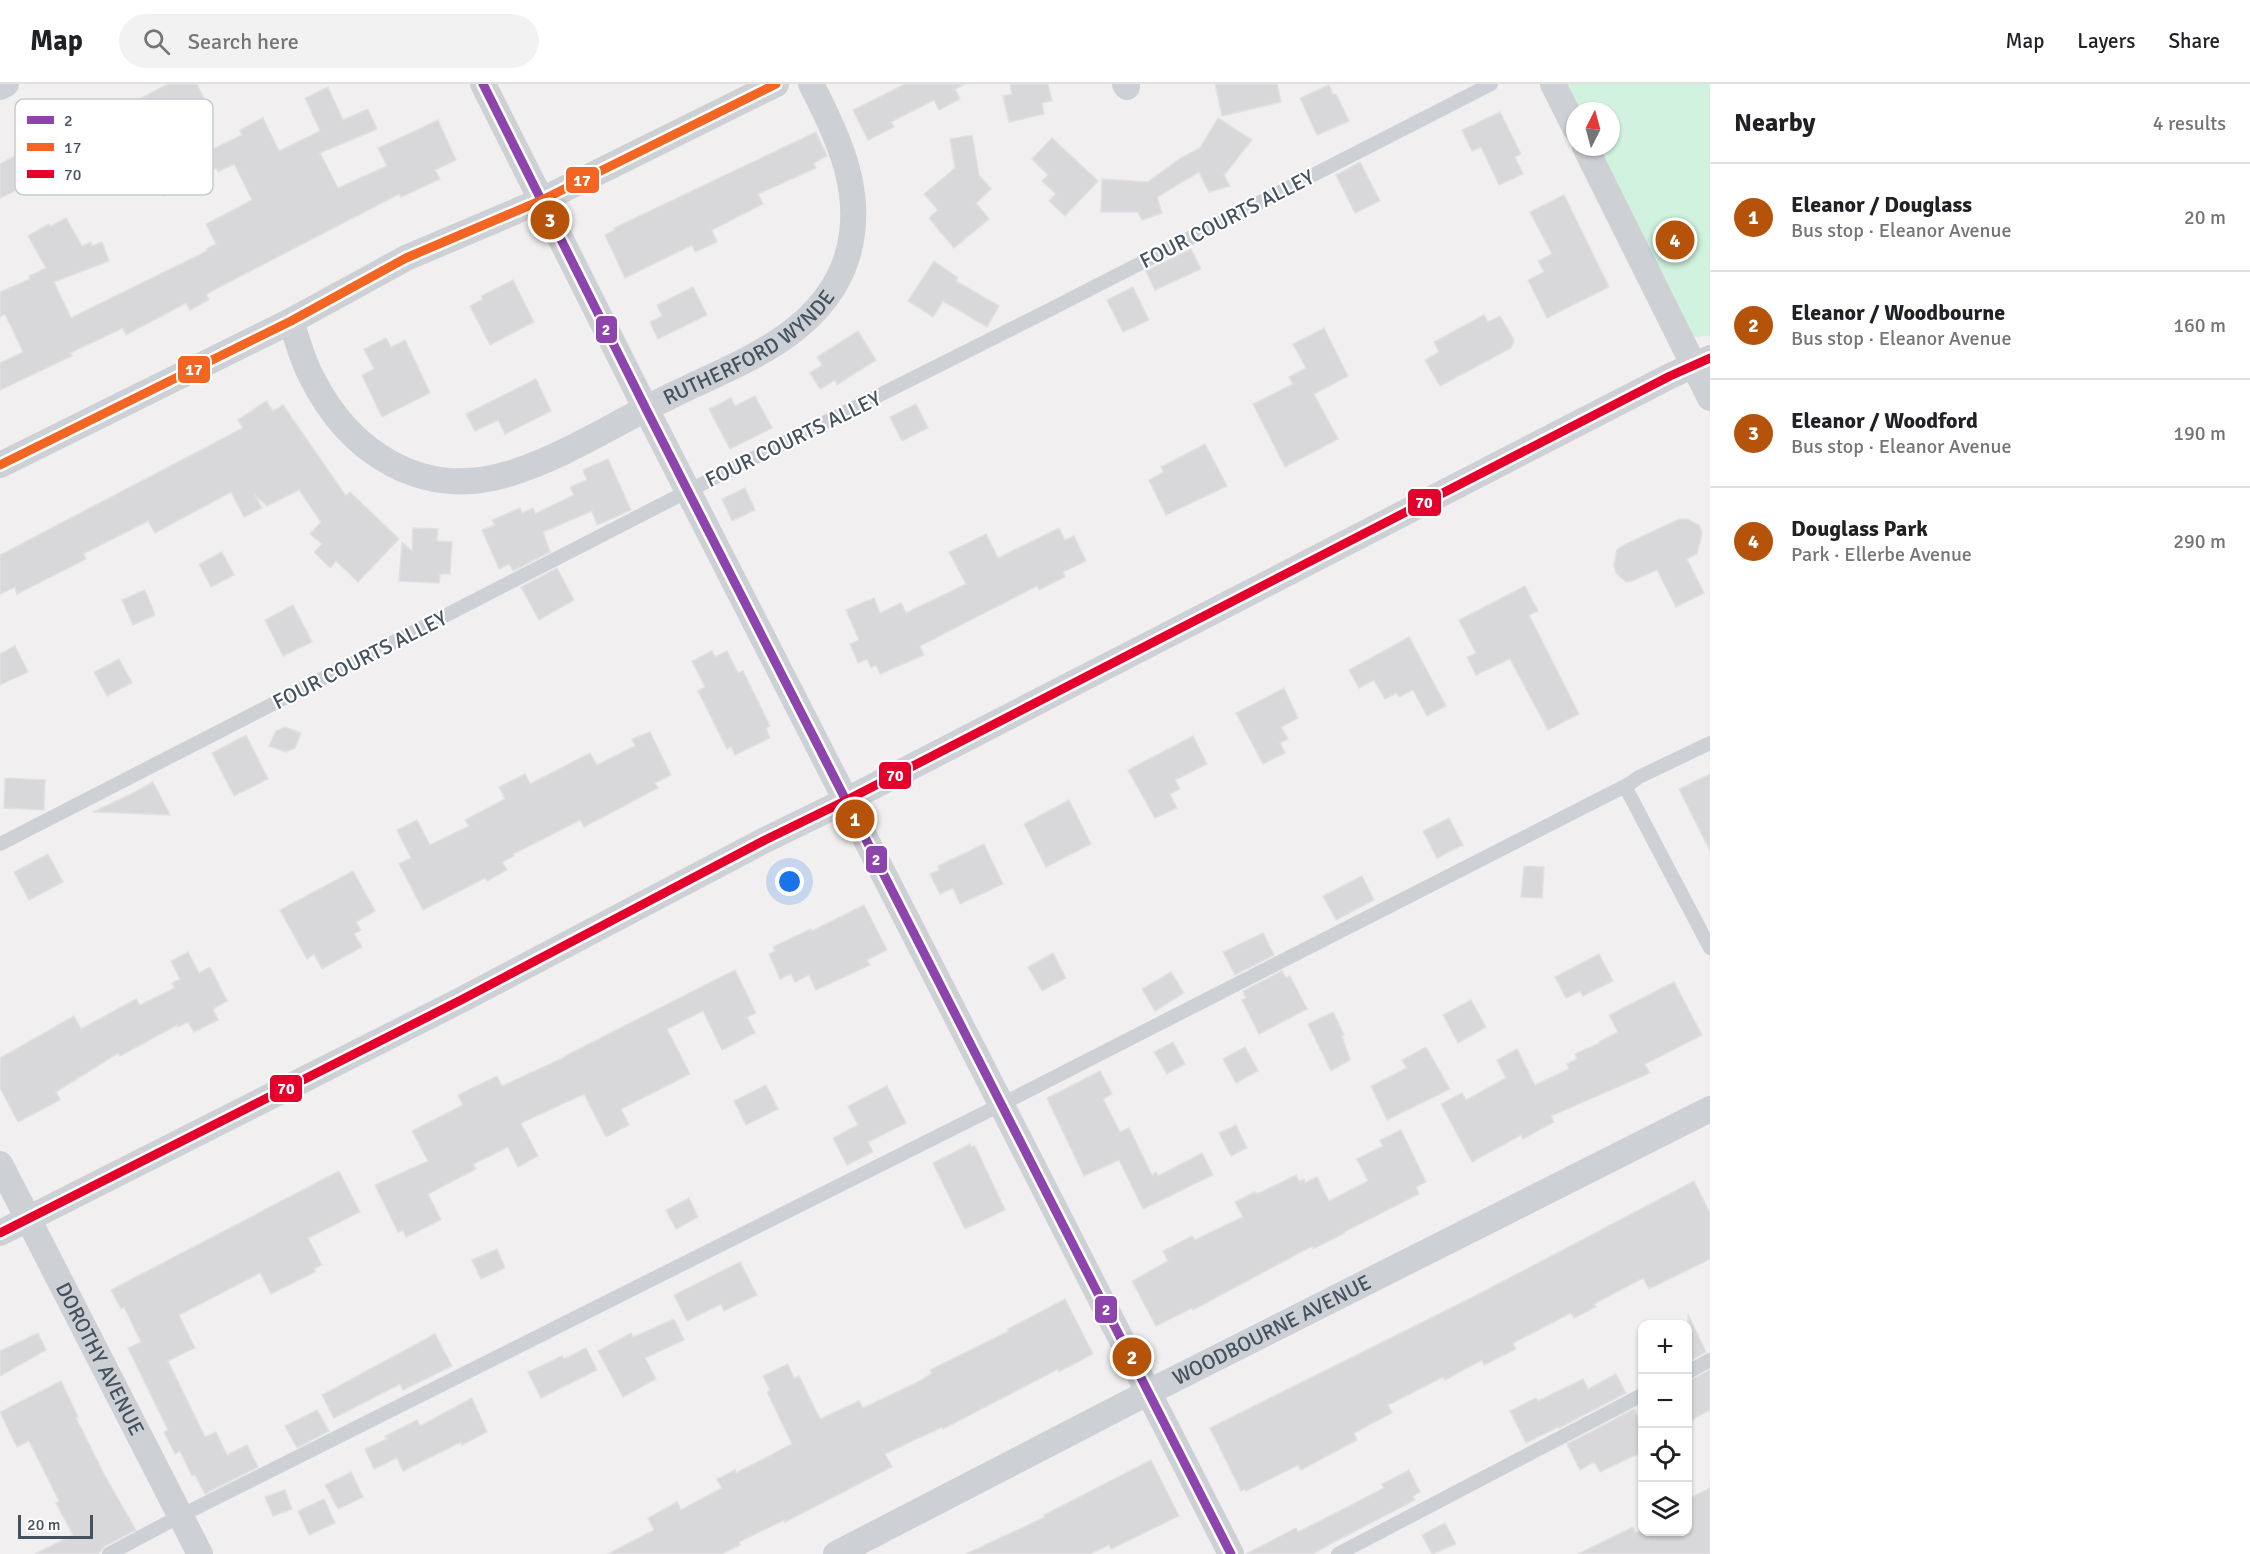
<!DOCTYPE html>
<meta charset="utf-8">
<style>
body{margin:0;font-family:Signika,sans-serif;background:#f2f2f2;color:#202124}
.controls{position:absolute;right:18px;bottom:18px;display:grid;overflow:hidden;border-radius:12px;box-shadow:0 2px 4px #0004}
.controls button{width:54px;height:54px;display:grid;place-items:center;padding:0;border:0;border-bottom:2px solid #e0e0e0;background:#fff;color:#202124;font:30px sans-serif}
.compass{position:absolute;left:1566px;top:18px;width:54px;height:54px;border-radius:50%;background:#fff;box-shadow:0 2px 4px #0004;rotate:6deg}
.scale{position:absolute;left:18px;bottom:15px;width:75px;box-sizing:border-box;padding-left:6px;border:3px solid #44515f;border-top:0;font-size:16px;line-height:21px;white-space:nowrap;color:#44515f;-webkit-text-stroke:4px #fff;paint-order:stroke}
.you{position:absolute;left:790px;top:798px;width:21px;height:21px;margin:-15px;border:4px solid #fff;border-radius:50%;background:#1a73e8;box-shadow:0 0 0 9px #1a73e833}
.badge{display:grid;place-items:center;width:39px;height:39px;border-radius:50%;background:#b45309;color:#fff;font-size:20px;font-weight:700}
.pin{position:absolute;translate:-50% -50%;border:3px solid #fff;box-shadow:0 2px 6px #0006}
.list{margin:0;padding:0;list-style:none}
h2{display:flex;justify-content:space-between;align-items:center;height:78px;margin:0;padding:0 24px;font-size:26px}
h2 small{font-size:20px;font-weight:400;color:#757577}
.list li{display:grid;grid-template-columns:39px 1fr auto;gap:18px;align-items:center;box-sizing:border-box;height:108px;padding:0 24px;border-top:2px solid #e0e0e0}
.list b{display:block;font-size:22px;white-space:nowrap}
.list p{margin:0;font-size:20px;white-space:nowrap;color:#757577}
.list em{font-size:20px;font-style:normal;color:#757577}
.icon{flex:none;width:33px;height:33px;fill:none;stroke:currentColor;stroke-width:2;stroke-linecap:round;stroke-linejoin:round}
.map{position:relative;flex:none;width:1710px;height:1470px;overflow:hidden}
header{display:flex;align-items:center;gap:36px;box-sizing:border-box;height:84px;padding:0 30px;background:#fff;border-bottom:2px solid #e0e0e0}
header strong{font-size:28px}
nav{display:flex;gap:33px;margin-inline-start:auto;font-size:21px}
.search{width:420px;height:54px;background:#f2f2f2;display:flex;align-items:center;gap:15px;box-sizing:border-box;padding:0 21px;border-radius:33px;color:#757577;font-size:22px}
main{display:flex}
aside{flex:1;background:#fff}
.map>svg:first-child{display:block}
.green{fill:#d1f2df}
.building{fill:#d8d7d9;stroke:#e2e1e2;stroke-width:1.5}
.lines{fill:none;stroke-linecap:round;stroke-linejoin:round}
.service{stroke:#cdd0d4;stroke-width:14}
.minor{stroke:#cdd0d4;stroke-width:26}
.bus-1-casing{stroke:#fff;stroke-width:14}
.bus-2-casing{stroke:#fff;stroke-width:14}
.bus-3-casing{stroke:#fff;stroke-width:14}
.bus-1{stroke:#8e44ad;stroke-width:9}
.bus-2{stroke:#f26522;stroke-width:9}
.bus-3{stroke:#e4002b;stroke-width:9}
.labels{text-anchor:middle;stroke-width:4.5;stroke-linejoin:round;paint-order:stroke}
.street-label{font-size:21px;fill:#44515f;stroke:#fff}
.key{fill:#fff;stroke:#c7cbcf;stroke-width:1.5}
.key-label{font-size:16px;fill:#44515f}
.line-badge{stroke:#fff;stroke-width:2}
.badge-label{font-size:16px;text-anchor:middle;font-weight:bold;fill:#fff}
</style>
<header>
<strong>Map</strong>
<div class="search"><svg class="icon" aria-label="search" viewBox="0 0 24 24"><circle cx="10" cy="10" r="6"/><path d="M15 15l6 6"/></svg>Search here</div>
<nav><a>Map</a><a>Layers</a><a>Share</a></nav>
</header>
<main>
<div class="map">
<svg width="1710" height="1470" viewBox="0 0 1710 1470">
<rect width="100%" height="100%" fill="#f1efef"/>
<path class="green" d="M1563,0h147v252l-18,1 -98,-190h17v-36h-35z"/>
<g class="building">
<path d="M168,0h29l8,17 -62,30 2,3 -24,12 -2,-4 -15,8 -1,-3 -5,3 -15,-30 24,-12 3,6z"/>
<path d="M905,0h60l-10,5 5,10 -21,11 -5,-10 -43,22 3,5 -26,13 -15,-30z"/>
<path d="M1010,0h38l4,17 -10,2 2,11 -35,8 -6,-26 9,-2z"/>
<path d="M1215,0h62l4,18 -59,14z"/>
<path d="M1329,1l4,10 3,-1 13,27 -32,14 -17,-37z"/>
<path d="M328,3l15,33 25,-11 9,20 -57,24 18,35 49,-22 -9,-18 60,-28 18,40 -21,10 5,9 -39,18 -2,-3 -193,100 3,6 -19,10 -4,-7 -60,32 -3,-7 -53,25 2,3 -72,34v-27l23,-11 -18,-38 -5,3v-25l30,-13 -1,-3 17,-8 -18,-32 21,-12 2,2 15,-8 16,28 9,-4 1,4 10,-4 7,19 -55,21 17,36 136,-67 -1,-2 10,-5 -10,-20 46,-24 -18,-36 -16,8 -2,-4 -52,28 -10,-19 88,-42 -2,-5 23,-12 16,33 41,-20 -15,-33z"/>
<path d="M1500,28l21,42 -6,3 8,17 -24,11 -18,-38 -9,4 -10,-21z"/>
<path d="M1218,34l34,22 -28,35 6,11 -21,6 -10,-20 -42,25 5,16 -20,7 -4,-8h-37l1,-33 46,3 33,-24 19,-10z"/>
<path d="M59,46l13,33 -72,35v-34l24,-13 -2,-3z"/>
<path d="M816,48l11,24 -13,7 2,5 -58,26 5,10 -51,26 5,12 -22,10 -3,-7 -67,33 -20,-43 10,-5 -1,-2z"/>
<path d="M972,51l7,40 12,14 -15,14 13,16 -35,29 -25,-30 9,-8 -14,-16 31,-26 -5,-29z"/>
<path d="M1052,54l46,43 -33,35 -16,-15 7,-7 -14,-13 6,-6 -16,-16z"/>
<path d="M1360,78l20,39 -25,12 -19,-38z"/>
<path d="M1564,111l45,92 -62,31 -19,-38 16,-8 -6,-11 14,-7 -22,-42z"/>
<path d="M1191,165l10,20 -46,21 -9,-19z"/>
<path d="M934,177l24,17 -2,3 43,25 -12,21 -44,-26 -10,16 -25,-16z"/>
<path d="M513,196l21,42 -44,23 -20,-39 13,-7 -2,-3z"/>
<path d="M693,203l14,28 -49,24 -8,-17 12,-6 -5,-11z"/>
<path d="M1133,203l16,33 -26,12 -16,-32z"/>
<path d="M1484,231l4,7 12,-6 14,24 -3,8 -71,38 -15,-26 14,-8 -5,-10z"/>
<path d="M1324,244l24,48 -34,18 24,45 -53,28 -32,-63 40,-20 -4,-7 17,-9 -13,-24z"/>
<path d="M858,247l18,29 -39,25 -2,-5 -15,9 -10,-16 12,-8 -5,-8z"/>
<path d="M386,254l5,9 14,-7 25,53 -48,24 -20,-42 12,-6 -10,-20z"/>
<path d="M536,295l15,32 -46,23 -7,-14 -23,11 -9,-17z"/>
<path d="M755,312l17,32 -42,21 -21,-40 22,-11 4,8z"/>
<path d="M266,317l7,10 10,-6 63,91 4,-4 49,47 -41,43 -22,-21 -6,7 -16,-16 8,-8 -12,-10 11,-12 -22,-32 -32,16 -12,-11 7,13 -18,9 -13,-25 -76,41 -7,-12 -65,33 3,5 -69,35 -2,-7 -15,7v-39l243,-127 -5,-8z"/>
<path d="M916,320l12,24 -26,13 -12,-24z"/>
<path d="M1205,360l22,42 -61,29 -17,-35 15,-8 -3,-5z"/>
<path d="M608,375l23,51 -34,15 -5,-14 -49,21 7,20 -37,19 -4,-7 -10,5 -17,-39 13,-5 -3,-5 28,-12 2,5 11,-5 2,6 39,-19 -4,-8 17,-7 -4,-10z"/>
<path d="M745,404l10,22 -23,11 -10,-22z"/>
<path d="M1679,435h8l12,6 3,8 -5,21 -10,5 17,34 -28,14 -19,-37 -25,11 -6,1 -10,-9 -2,-7 3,-16 5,-4z"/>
<path d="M413,444l25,1 -1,12 15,1 -2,32h-10l-1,9 -40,-2 3,-39 10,9z"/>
<path d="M1059,444l6,12 9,-4 12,25 -23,11 2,5 -26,13 -2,-4 -117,60 4,9 -44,19 -4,-9 -5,3 -4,-9 -9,4 -8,-19 9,-4 -13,-30 28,-12 6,15 21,-10 5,10 60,-29 -17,-32 37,-18 12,24z"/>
<path d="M222,468l12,23 -23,12 -12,-23z"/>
<path d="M557,484l17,32 -35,20 -18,-33z"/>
<path d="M1525,502l13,25 -9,4 50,99 -31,16 -38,-71 -34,16 -9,-18 9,-4 -17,-33z"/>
<path d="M145,506l10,25 -22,10 -11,-25z"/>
<path d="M293,521l19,37 -29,14 -18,-36z"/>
<path d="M1409,553l37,69 -19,10 -14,-26 -14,7 -3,-4 -11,6 -11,-19 -15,8 -10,-18z"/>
<path d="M15,562l13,26 -28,13v-31z"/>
<path d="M712,567l3,6 12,-6 11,22 5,-2 27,55 -4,2 4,10 -35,17 -4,-9 -4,3 -29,-58 7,-4 -13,-26z"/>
<path d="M119,575l13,24 -25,13 -13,-24z"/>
<path d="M1284,604l14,30 -17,9 7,12 -8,4 5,10 -22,11 -27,-51z"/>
<path d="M285,643l16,6 -6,15 -9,4 -17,-6 7,-15z"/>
<path d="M650,648l21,43 -16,8 3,5 -74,39 -4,-7 -67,34 1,2 -12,6 5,8 -20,11 -2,-3 -62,32 -24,-46 12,-6 -14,-28 20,-10 13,25 39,-19 -4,-6 40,-21 -6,-12 26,-13 5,10 60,-31 7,12 38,-19 -3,-7z"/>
<path d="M246,651l22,44 -34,17 -22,-43z"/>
<path d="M1193,652l14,28 -32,16 5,9 -10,5 7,14 -22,10 -27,-48z"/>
<path d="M1710,690v77l-31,-62z"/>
<path d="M5,694l40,2 -1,30 -40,-2z"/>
<path d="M153,698l17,33 -77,-3 40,-19z"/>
<path d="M1069,716l22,44 -45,23 -22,-43z"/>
<path d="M1449,734l14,27 -26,13 -14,-27z"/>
<path d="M984,760l19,40 -43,20 -7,-16 -13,6 -10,-20 9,-4 -1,-4z"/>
<path d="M48,770l15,28 -34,18 -15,-28z"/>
<path d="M1524,782l20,1 -2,31 -21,-1z"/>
<path d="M353,787l22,40 -19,11 5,8 -7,4 8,13 -40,22 -8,-15 -7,5 -27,-49z"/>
<path d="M1362,792l12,24 -38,20 -13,-24z"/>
<path d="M864,821l23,45 -20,10 3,5 -54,25 -7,-15 -14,7 -4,-8 -11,5 -11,-25 6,-3 -2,-4 38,-18 1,2z"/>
<path d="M1263,849l11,22 -39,20 -12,-23z"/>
<path d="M188,868l11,21 11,-6 17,34 -14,8 5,11 -24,12 -6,-10 -10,5 -1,-2 -57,31 -2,-3 -62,39 4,8 -42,22 -18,-34v-30l74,-42 7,13 55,-30 4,6 35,-17 -3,-5 8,-4 -9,-18z"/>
<path d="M1053,869l13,25 -24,13 -14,-24z"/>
<path d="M1599,870l14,27 -30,15 -3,-5 -14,7 -11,-21z"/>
<path d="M735,886l21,43 -9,4 8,16 -33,17 -19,-39 -36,18 23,45 -69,35 8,16 -23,12 -22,-43 -63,29 17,33 -20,11 -10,-20 -35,17 3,5 -48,25 13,26 -35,17 -3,-7 -5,2 -23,-47 53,-24 -16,-30 51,-26 -5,-10 39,-19 5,10 63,-29v-1z"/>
<path d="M1282,887l4,7 4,-2 17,33 -48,25 -17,-34 4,-2 -3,-7z"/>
<path d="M1171,888l13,21 -29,18 -13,-22z"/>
<path d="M1674,898l28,53 -57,29 5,9 -99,43 3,6 -31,17 -2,-4 -49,27 -31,-58 21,-11 4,7 40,-22 -9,-18 20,-11 18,36 34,-16 -2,-5 10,-5 -2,-5 25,-11 -1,-1 19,-10 -9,-17z"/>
<path d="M1471,916l15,27 -28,16 -15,-28z"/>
<path d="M1333,928l11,23 -2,1 8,24 -19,11 -23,-47z"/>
<path d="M1173,958l12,22 -18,10 -13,-22z"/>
<path d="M1245,963l13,24 -22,12 -13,-24z"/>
<path d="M1426,963l24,42 -63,31 -16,-34 36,-18 -5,-8z"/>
<path d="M1100,987l12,23 -9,5 17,33 9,-4 23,47 4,-3 2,4 44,-23 11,22 -70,34 -24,-49 -35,16 -37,-78z"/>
<path d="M766,1001l12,24 -32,16 -12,-24z"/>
<path d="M887,1002l19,37 -38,19 5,10 -26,13 -14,-27 25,-13 -10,-19z"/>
<path d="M1236,1041l11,23 -16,8 -12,-23z"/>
<path d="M1401,1046l25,52 -10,5 3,7 -75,38 1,1 -32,16 -1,-3 -119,64 -1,-2 -36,18 -24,-45 36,-20 -5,-10 29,-15 3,4 48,-23 -8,-15 20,-10 2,2 39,-19 3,6 5,-2 1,4 12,-6 12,24 39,-20 -11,-22 26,-13 -3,-6z"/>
<path d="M970,1060l1,3 4,-1 30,64 -40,19 -32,-66z"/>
<path d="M339,1087l21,41 -52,26 14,27 -8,4 1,3 -44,22 -11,-21 -81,42 16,33 -27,13 37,76 11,-5 11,23 20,-10 11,22 -53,27 -10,-19 -3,1 -12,-25 -5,3 -11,-22 4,-2 -40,-82 13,-6 -17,-35 -3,2 -10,-19z"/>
<path d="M1694,1097l16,32v46l-61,30 -6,-11 -49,26 2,3 -22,11 -3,-5 -58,30 3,6 -32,16 -2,-5 -37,20 -2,-3 -55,28 4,8 -38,20 3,7 -56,30 -3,-5 -52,26 -1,-2 -4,2 -31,-63 267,-133z"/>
<path d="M689,1114l9,19 -22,12 -10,-19z"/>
<path d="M497,1165l8,19 -24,11 -9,-19z"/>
<path d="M740,1178l17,33 -33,16 -3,-7 -34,17 -13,-26z"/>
<path d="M1065,1215l28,55 -34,18 -1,-3 -115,60 -1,-2 -57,27 7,13 -107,55 -1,-2 -45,22 1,3 -18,9h-114l46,-24 -6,-12 29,-16 4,8 41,-22 -5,-9 18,-9 1,3 56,-29 -25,-52 3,-2 -7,-14 25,-12 6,14 5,-2 21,43 39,-18 4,7 57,-27 12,-8 -2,-3 79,-39 -1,-2z"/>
<path d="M1688,1230l18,38 -18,10z"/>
<path d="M674,1235l10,21 -39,18 11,21 -33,18 -25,-46 33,-18 2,4z"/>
<path d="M38,1249l8,17 -46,26v-25z"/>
<path d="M435,1250l17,32 -49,24 -3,-6 -66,34 -12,-23z"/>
<path d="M586,1264l11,22 -56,28 -13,-26 34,-16 2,3z"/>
<path d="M1710,1286v40l-22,12v-41z"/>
<path d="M1616,1290l10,19 -67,35 -1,-1 -32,16 -16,-32 26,-13 2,3 45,-22 5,10z"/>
<path d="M61,1297l17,36 -2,1 29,58 31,54 -31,16 -7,8h-63l38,-19 -17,-32 3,-2 -30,-60 -12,6 -17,-35z"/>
<path d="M472,1314l15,34 -25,13 -1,-3 -58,29 -6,-13 -23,11 -9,-20 22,-10 -2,-3 32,-16 3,6z"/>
<path d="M1634,1325l8,17v26l-42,20 -6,-10 -14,8 -13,-26z"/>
<path d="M317,1326l12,21 -32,17 -12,-22z"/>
<path d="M1151,1376l28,56 -68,33 -2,-4 -19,9h-124l79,-37 -1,-2z"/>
<path d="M1409,1386l11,22 -7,4 2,4 -75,39 -28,15h-66l50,-26 2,4 30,-15 56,-29 -2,-4z"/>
<path d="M351,1388l12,25 -25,12 -13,-24z"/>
<path d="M1710,1404v66h-132l55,-27 2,5h53v-33z"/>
<path d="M285,1406l7,19 -19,7 -8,-19z"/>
<path d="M324,1415l11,24 -26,12 -11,-24z"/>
<path d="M1445,1439l11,21 -24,10 -10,-19z"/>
</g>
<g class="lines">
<g class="service">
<path d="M1710,659l-71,34 -10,7 -2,6 83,158"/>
<path d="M0,760l688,-353 367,-184 436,-223"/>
<path d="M1688,1288l22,-12"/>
<path d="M109,1470l71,-38 820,-411 629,-321"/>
<path d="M1338,1470l304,-159"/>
</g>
<g class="minor">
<path d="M483,0l163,325 585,1145"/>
<path d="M1125,0l2,3"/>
<path d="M1553,0l22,44"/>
<path d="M0,3l6,-3"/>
<path d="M1585,63l125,251"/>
<path id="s1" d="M291,237c6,18 11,38 20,55 38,77 111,124 197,98 59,-18 112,-54 167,-80 66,-32 148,-60 172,-137 19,-62 -8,-119 -36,-173"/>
<path d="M0,381l291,-144 115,-63 134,-57 236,-117"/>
<path id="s2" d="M0,1080l200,390"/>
<path d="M0,1149l461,-233 304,-160 80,-39 825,-425 40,-18"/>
<path id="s3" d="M836,1470l313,-162 561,-283"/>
</g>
<defs>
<path id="bus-1" d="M483,0l163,325 585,1145"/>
<path id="bus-2" d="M0,381l291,-144 115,-63 134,-57 236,-117"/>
<path id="bus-3" d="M0,1149l461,-233 304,-160 80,-39 825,-425 40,-18"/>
</defs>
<use href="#bus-1" class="bus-1-casing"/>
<use href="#bus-2" class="bus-2-casing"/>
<use href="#bus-3" class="bus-3-casing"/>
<use href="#bus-1" class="bus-1"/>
<use href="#bus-2" class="bus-2"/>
<use href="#bus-3" class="bus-3"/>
</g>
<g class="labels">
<g class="street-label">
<text transform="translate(1227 135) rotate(-27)" y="7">FOUR COURTS ALLEY</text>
<text dy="7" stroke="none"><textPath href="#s1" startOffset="573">RUTHERFORD WYNDE</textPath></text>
<text transform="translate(793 355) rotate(-26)" y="7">FOUR COURTS ALLEY</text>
<text transform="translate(360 576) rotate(-27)" y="7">FOUR COURTS ALLEY</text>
<text dy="7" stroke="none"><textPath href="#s3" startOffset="490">WOODBOURNE AVENUE</textPath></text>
<text dy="7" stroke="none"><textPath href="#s2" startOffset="219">DOROTHY AVENUE</textPath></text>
</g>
</g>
<rect x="15" y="15" width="198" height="96" rx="9" class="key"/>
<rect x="27" y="32" width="27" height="8" fill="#8e44ad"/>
<rect x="27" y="59" width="27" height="8" fill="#f26522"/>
<rect x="27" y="86" width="27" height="8" fill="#e4002b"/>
<g class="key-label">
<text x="64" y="42">2</text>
<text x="64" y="69">17</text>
<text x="64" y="96">70</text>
</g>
<g class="line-badge">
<rect x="565" y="82" width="35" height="28" rx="6" fill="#f26522"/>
<rect x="595" y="231" width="23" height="29" rx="6" fill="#8e44ad"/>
<rect x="177" y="271" width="34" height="29" rx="6" fill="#f26522"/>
<rect x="1407" y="404" width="35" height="29" rx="6" fill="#e4002b"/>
<rect x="878" y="677" width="34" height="29" rx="6" fill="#e4002b"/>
<rect x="865" y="761" width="23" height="29" rx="6" fill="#8e44ad"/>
<rect x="269" y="990" width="34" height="29" rx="6" fill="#e4002b"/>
<rect x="1094" y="1211" width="24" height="29" rx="6" fill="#8e44ad"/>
</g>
<g class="badge-label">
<text x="582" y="102">17</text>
<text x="606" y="251">2</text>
<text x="194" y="291">17</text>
<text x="1424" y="424">70</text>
<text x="895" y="697">70</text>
<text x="876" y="781">2</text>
<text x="286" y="1010">70</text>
<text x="1106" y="1231">2</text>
</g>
</svg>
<div class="controls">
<button>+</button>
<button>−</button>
<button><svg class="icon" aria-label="locate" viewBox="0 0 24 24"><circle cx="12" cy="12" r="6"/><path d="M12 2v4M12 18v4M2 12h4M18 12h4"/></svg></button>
<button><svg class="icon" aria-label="layers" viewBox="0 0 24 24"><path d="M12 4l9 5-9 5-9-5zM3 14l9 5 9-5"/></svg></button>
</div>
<svg class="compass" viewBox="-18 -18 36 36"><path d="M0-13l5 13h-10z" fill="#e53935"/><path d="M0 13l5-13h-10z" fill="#757577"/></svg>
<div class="scale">20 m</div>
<div class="you"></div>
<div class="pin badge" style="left:855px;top:735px">1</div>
<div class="pin badge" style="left:1132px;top:1273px">2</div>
<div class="pin badge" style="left:550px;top:136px">3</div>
<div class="pin badge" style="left:1675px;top:156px">4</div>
</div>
<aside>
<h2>Nearby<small>4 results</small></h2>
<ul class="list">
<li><span class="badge">1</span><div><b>Eleanor / Douglass</b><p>Bus stop · Eleanor Avenue</p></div><em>20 m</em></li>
<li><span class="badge">2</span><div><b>Eleanor / Woodbourne</b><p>Bus stop · Eleanor Avenue</p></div><em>160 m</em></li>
<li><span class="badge">3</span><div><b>Eleanor / Woodford</b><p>Bus stop · Eleanor Avenue</p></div><em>190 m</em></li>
<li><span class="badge">4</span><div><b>Douglass Park</b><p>Park · Ellerbe Avenue</p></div><em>290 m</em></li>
</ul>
</aside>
</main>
